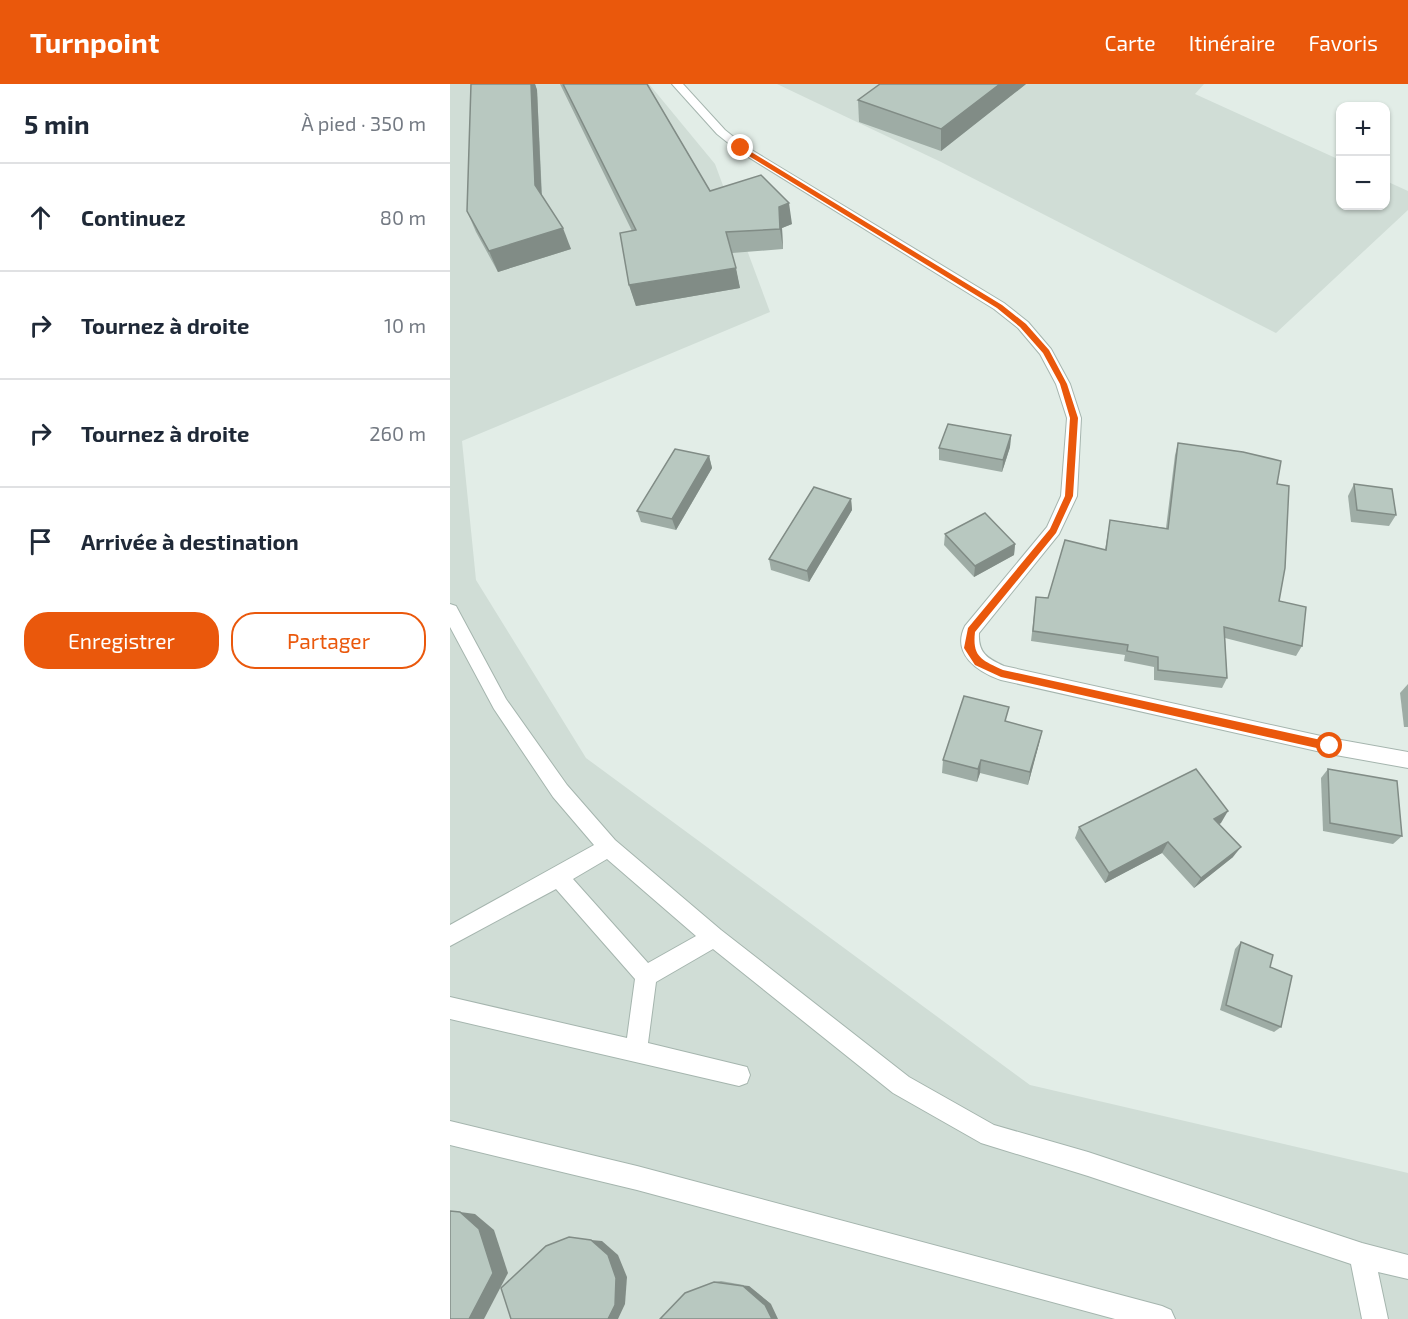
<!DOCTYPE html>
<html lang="fr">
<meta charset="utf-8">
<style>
body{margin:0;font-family:"Exo 2",sans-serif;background:#f2f2f3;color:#1f2937}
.controls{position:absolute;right:18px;top:18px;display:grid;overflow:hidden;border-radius:12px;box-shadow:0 2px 4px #0004}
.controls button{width:54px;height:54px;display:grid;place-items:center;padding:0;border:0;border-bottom:2px solid #e0e1e3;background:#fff;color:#1f2937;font:30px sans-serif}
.stop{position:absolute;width:18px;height:18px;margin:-14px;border:4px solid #ea580c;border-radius:50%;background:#fff}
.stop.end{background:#ea580c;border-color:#fff;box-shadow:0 2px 6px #0008}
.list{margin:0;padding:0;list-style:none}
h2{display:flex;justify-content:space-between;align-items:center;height:78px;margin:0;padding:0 24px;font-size:26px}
h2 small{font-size:20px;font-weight:400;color:#747a83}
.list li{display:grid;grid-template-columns:39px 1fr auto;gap:18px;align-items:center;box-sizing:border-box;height:108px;padding:0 24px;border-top:2px solid #e0e1e3}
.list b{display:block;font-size:22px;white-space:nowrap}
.list em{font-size:20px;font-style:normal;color:#747a83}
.actions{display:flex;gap:12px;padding:18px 24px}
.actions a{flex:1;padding:14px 0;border:2px solid #ea580c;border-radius:24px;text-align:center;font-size:21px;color:#ea580c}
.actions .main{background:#ea580c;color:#fff}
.icon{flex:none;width:33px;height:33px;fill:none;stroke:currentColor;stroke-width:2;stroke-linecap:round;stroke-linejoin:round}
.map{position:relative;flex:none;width:958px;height:1235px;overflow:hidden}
header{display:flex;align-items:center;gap:36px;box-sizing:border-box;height:84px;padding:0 30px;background:#ea580c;color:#fff}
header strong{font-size:28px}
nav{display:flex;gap:33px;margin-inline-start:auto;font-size:21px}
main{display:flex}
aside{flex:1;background:#fff}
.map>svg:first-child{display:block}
.built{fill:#d0ddd6}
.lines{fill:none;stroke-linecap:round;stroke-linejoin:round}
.minor-casing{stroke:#a5b5ae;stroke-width:2}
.minor{fill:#fff;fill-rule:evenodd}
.wall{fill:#9eaca5}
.shaded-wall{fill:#818c86}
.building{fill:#b8c8c0;stroke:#818c86;stroke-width:1.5}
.route{fill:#ea580c}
</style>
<header>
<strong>Turnpoint</strong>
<nav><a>Carte</a><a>Itinéraire</a><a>Favoris</a></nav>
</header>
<main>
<aside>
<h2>5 min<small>À pied · 350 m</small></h2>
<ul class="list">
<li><svg class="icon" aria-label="ahead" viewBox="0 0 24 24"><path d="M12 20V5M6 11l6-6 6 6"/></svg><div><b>Continuez</b></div><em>80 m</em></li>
<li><svg class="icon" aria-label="right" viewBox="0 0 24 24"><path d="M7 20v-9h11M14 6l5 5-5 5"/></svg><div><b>Tournez à droite</b></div><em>10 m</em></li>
<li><svg class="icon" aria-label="right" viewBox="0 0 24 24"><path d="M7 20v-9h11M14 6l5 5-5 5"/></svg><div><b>Tournez à droite</b></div><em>260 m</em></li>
<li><svg class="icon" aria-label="arrive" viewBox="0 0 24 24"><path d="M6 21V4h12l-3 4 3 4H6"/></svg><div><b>Arrivée à destination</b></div></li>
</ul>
<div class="actions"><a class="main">Enregistrer</a><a>Partager</a></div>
</aside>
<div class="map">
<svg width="958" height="1235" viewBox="0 0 958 1235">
<rect width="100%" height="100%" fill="#e2ede7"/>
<g class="built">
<path d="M0,0h199l66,80 55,148 -308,129 14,139 110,178 444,327 378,88v146h-958z"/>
<path d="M327,0h427l-9,10 145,66v46h46v-25l22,10v19l-132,123 -335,-171z"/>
</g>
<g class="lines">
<defs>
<g id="minor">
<path d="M222,0h11l42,46 20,16 259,157 24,19 23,27 19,35 11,34 -4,78 -18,38 -80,99c-1,20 8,25 25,33l326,72 78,14v16l-78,-14 -329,-74c-23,-8 -50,-26 -36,-54l82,-99 14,-31 6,-78 -11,-34 -16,-30 -22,-26 -24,-19 -257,-159 -20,-16z"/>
<path d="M0,520l6,2 50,93 61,86 48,55 106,90 188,147 85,48 94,27 274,91 46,12v24l-30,-7 10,47h-26l-11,-55 -263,-88 -107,-33 -88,-50 -180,-144 -57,33 -8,61 99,24 3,8 -3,8 -8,3 -289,-67v-22l177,41 8,-59 -79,-90 -106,57v-21l144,-80 -41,-48 -59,-88 -44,-82zM157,775l89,77 -48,27 -75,-84z"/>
<path d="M0,1037l187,45 525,140 9,4 4,9h-60l-478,-129 -187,-45z"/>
</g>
</defs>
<use href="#minor" class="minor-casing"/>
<use href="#minor" class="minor"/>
</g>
<g class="wall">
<path d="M21,0h64l2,6 5,106 29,53 -73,23 -22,-40 -9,-21z"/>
<path d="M110,0h87l63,107 82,33 -10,4 1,21 -51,4 8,35 -104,18 -7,-21 3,-54z"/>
<path d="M576,0l-85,67 -82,-29 -1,-22z"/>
<path d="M561,351l-1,12 -8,25 -63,-12v-12z"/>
<path d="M728,359l99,41 2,117 23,45 -6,10 -71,-18 2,40 -5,10 -68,-8v-13l-30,-6 1,-6 -94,-14 5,-44 12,1 57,-48 5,-30 56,8 9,-73z"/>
<path d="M259,372l3,12 -36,62 -35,-8 -4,-11z"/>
<path d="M904,400l42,31 -7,11 -38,-4 -3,-26z"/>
<path d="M401,415l1,11 -43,72 -38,-12 -2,-11z"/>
<path d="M495,450l70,10 -1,11 -40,22 -30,-32z"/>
<path d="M958,600v43h-4l-4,-34z"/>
<path d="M557,638l35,9 -14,54 -48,-12 -3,9 -35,-9 1,-13z"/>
<path d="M878,685l74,67 -9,8 -70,-13 -2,-53z"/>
<path d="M771,739l-2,1 14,33 -39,31 -32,-35 -57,30 -30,-45 4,-11z"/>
<path d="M791,858l29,25 11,60 -7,5 -54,-22 15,-61z"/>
<path d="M271,1197l28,5 22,18 -57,-22z"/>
</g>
<g class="shaded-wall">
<path d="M81,0h4l2,6 5,116 -7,-21z"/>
<path d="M550,0h26l-85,67v-22z"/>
<path d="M339,119l3,21 -10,4 1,21 -3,-20 -1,-22z"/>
<path d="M113,144l8,21 -73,23 -9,-21z"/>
<path d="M286,184l4,20 -104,18 -7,-21z"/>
<path d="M561,351l-1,12 -8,25 1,-12z"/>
<path d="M259,372l3,12 -36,62 -4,-11z"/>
<path d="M401,415l1,11 -43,72 -2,-11z"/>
<path d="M565,460l-1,11 -40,22 1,-11z"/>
<path d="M592,647l-3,13 -11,41 2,-13z"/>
<path d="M531,676l-1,13 -3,9 1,-13z"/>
<path d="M778,727l-7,12 -14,7 7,-11z"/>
<path d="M718,758l-6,11 -57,30 4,-10z"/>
<path d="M791,763l-8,10 -39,31 7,-10z"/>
<path d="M10,1128l15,2 19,16 14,43 -24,46h-15z"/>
<path d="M141,1156l11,1 16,14 9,22 -2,27 -7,15h-10z"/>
<path d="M293,1202h6l22,18 7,15h-6z"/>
</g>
<g class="building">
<path d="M21,0h60l4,101 28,43 -74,23 -22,-40z"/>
<path d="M113,0h84l63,107 51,-16 28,28 -10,4 1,22 -54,3 10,36 -107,17 -9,-52 16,-3z"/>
<path d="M430,0h120l-59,45 -83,-29z"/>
<path d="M498,340l63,11 -8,25 -64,-12z"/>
<path d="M728,359l65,9 38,9 -4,23 12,2 -4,82 -6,33 27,6 -4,39 -78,-19 3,51 -69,-8v-13l-31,-6 1,-6 -95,-14 3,-34 12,1 17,-58 41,10 4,-30 58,9z"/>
<path d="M225,365l34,7 -37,63 -35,-8z"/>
<path d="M904,400l38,5 4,26 -39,-5z"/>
<path d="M364,403l37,12 -44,72 -38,-12z"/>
<path d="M535,429l30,31 -40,22 -30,-32z"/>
<path d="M514,612l45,11 -4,14 37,10 -12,41 -49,-12 -3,9 -35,-9z"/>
<path d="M746,685l32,42 -14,8 27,28 -40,31 -33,-36 -59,31 -30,-46z"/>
<path d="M878,685l69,12 5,55 -72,-13z"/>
<path d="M791,858l32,13 -3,12 22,9 -11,51 -55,-22z"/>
<path d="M0,1127l10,1 19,17 14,44 -24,46h-19z"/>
<path d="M119,1153l22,3 17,15 8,23 -1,27 -7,14h-97l-10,-31 45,-42z"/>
<path d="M264,1198l29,4 22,19 7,14h-112l25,-26z"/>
</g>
<path class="route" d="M289,63h4l259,158 24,19 23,26 18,34 11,34 -5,78 -17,37 -81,99c-3,25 7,28 28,38l327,72 5,4 -2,4 -3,1 -329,-74 -26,-12 -11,-17 4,-20 82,-99 15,-33 5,-78 -10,-34 -17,-31 -23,-26 -23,-19 -258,-158z"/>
</svg>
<div class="controls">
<button>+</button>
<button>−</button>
</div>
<div class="stop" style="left:880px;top:662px"></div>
<div class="stop end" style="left:291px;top:64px"></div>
</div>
</main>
